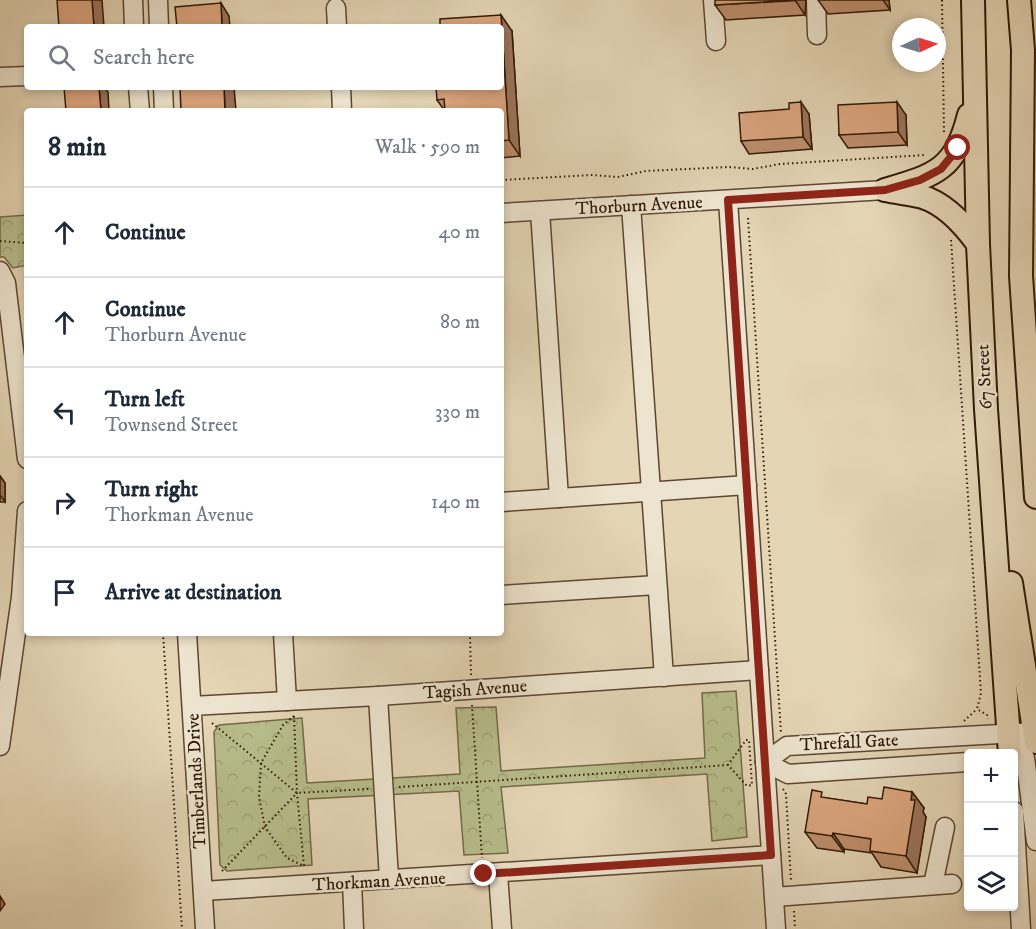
<!DOCTYPE html>
<meta charset="utf-8">
<style>
body{margin:0;font-family:"IM FELL DW Pica",serif;background:#f6f6f7;color:#1f2937}
.controls{position:absolute;right:18px;bottom:18px;display:grid;overflow:hidden;border-radius:6px;box-shadow:0 3px 9px #0003}
.controls button{width:54px;height:54px;display:grid;place-items:center;padding:0;border:0;border-bottom:2px solid #e0e1e3;background:#fff;color:#1f2937;font:30px sans-serif}
.compass{position:absolute;left:892px;top:18px;width:54px;height:54px;border-radius:50%;background:#fff;box-shadow:0 3px 9px #0003;rotate:86deg}
.stop{position:absolute;width:18px;height:18px;margin:-14px;border:4px solid #8f2418;border-radius:50%;background:#fff}
.stop.end{background:#8f2418;border-color:#fff;box-shadow:0 2px 6px #0008}
.list{margin:0;padding:0;list-style:none}
h2{display:flex;justify-content:space-between;align-items:center;height:78px;margin:0;padding:0 24px;font-size:26px}
h2 small{font-size:20px;font-weight:400;color:#747a83}
.list li{display:grid;grid-template-columns:39px 1fr auto;gap:18px;align-items:center;box-sizing:border-box;height:90px;padding:0 24px;border-top:2px solid #e0e1e3}
.list b{display:block;font-size:22px;white-space:nowrap}
.list p{margin:0;font-size:20px;white-space:nowrap;color:#747a83}
.list em{font-size:20px;font-style:normal;color:#747a83}
.icon{flex:none;width:33px;height:33px;fill:none;stroke:currentColor;stroke-width:2;stroke-linecap:round;stroke-linejoin:round}
.map{position:relative;flex:none;width:1036px;height:929px;overflow:hidden}
.search{position:absolute;background:#fff;box-shadow:0 3px 9px #0003;left:24px;top:24px;width:480px;height:66px;display:flex;align-items:center;gap:15px;box-sizing:border-box;padding:0 21px;border-radius:6px;color:#747a83;font-size:22px}
.panel{position:absolute;background:#fff;box-shadow:0 3px 9px #0003;left:24px;top:108px;width:480px;height:528px;border-radius:6px}
.map>svg:first-child{display:block}
.forest{fill:url(#forest-crowns);stroke:#746a48;stroke-width:1.5}
.lines{fill:none;stroke-linecap:round;stroke-linejoin:round}
.minor-casing{stroke:#5d4731;stroke-width:21}
.major-casing{stroke:#301805;stroke-width:26}
.path{stroke:#301805;stroke-width:2;stroke-dasharray:1.5 3;stroke-linecap:butt}
.minor{stroke:#ede4cf;stroke-width:18}
.major{stroke:#e4d5b5;stroke-width:22}
.wall{fill:#be8f6e;stroke:#301805;stroke-width:1.5}
.shaded-wall{fill:#9b745a;stroke:#301805;stroke-width:1.5}
.building{fill:#dda680;stroke:#301805;stroke-width:1.5}
.route{stroke:#8f2418;stroke-width:8}
.labels{text-anchor:middle;stroke-width:5;stroke-linejoin:round;paint-order:stroke}
.street-label{font-size:18px;fill:#301805;stroke:#ede4cf}
</style>
<div class="map">
<svg width="1036" height="929" viewBox="0 0 1036 929">
<defs>
<pattern id="forest-crowns" width="20" height="18" patternUnits="userSpaceOnUse" patternTransform="scale(1.5)"><rect width="20" height="18" fill="#b7bc8b"/><path d="M2 6a3 3 0 1 1 6 0M12 15a3 3 0 1 1 6 0" fill="none" stroke="#9ea176"/></pattern>
</defs>
<rect width="100%" height="100%" fill="#e4d5b5"/>
<filter id="stains"><feTurbulence type="fractalNoise" baseFrequency=".00333" numOctaves="4"/><feColorMatrix values="0 0 0 0 .2 0 0 0 0 .09 0 0 0 0 .02 0 0 0 .5 -.17"/></filter>
<radialGradient id="worn" r=".72"><stop offset=".6" stop-color="#630" stop-opacity="0"/><stop offset="1" stop-color="#630" stop-opacity=".3"/></radialGradient>
<g class="forest">
<path d="M27,215v50l-14,3 -9,-11h-4v-40z"/>
<path d="M736,691l11,146 -35,4 -5,-67 -206,13 7,66 -44,2 -5,-64 -151,8 4,66 -85,6 -7,-6 -6,-133 5,-7 83,-7 5,65 153,-9 -4,-66 40,-1 5,64 204,-13 -3,-65z"/>
</g>
<g class="lines">
<defs>
<g id="minor">
<path d="M133,0l1,27"/>
<path d="M158,0l1,27"/>
<path d="M713,0l3,41"/>
<path d="M816,0l1,35"/>
<path d="M336,8l1,19"/>
<path d="M0,77l27,-1"/>
<path d="M138,87l2,24"/>
<path d="M163,87l1,24"/>
<path d="M341,87l1,24"/>
<path d="M728,200l48,729"/>
<path d="M631,205l33,472"/>
<path d="M540,211l19,287"/>
<path d="M501,213l384,-23"/>
<path d="M0,271l6,12 21,176"/>
<path d="M501,502l246,-17"/>
<path d="M501,595l156,-10"/>
<path d="M187,633l18,296"/>
<path d="M283,633l4,68"/>
<path d="M378,696l11,183"/>
<path d="M192,706l186,-10 381,-26"/>
<path d="M1008,733l9,7 8,18 11,83"/>
<path d="M0,746l21,-149 6,-86"/>
<path d="M765,762l22,-16 249,-14"/>
<path d="M765,762l23,12 180,-12"/>
<path d="M1014,811l7,118"/>
<path d="M498,874l4,55"/>
<path d="M352,882l2,47"/>
<path d="M933,885l12,-58"/>
<path d="M203,891l568,-36"/>
<path d="M774,897l178,-13"/>
</g>
<g id="major">
<path d="M973,0l5,244 8,165 24,345"/>
<path d="M1019,0l4,50 -2,226 15,221"/>
<path d="M885,190c51,-15 70,-20 84,-75"/>
<path d="M890,191c11,2 22,3 33,6 22,7 42,29 55,47"/>
<path d="M1011,583l25,159"/>
</g>
</defs>
<use href="#minor" class="minor-casing"/>
<use href="#major" class="major-casing"/>
<g class="path">
<path d="M942,0l2,132"/>
<path d="M501,180l91,-5 26,2 28,-6 83,-4 24,2 27,-5 145,-9"/>
<path d="M748,218l33,515"/>
<path d="M951,240l30,453 -4,16 10,6 1,4"/>
<path d="M0,241l27,2"/>
<path d="M163,633l19,296"/>
<path d="M470,633l1,42"/>
<path d="M472,705l10,153"/>
<path d="M294,716l-11,9 -22,38 -2,34 6,30 22,31 17,8"/>
<path d="M294,716l3,77 7,73"/>
<path d="M964,721l13,-12"/>
<path d="M212,723l85,70 72,-4"/>
<path d="M746,740h3l3,45 -5,1 -19,-21z"/>
<path d="M399,787l329,-22"/>
<path d="M783,789l3,5 5,87"/>
<path d="M222,871l75,-78"/>
<path d="M794,911l1,18"/>
</g>
<use href="#minor" class="minor"/>
<use href="#major" class="major"/>
</g>
<g class="wall">
<path d="M806,0l-1,15 -79,5 -11,-15z"/>
<path d="M818,0h71l1,10 -62,4z"/>
<path d="M512,31l8,125 -19,2v-47h-56l-8,-11z"/>
<path d="M809,114l3,35 -63,5 -8,-13z"/>
<path d="M906,115l1,30 -59,3 -9,-13z"/>
<path d="M0,476l5,7v19h-5z"/>
<path d="M912,792l12,16 -1,4 3,5 -9,56 -36,-6 -9,-14 -28,-4v3l-27,-4 -12,-16 21,-34 41,6 15,-5z"/>
</g>
<g class="shaded-wall">
<path d="M92,0h10l2,27h-10z"/>
<path d="M795,0h11l-1,15z"/>
<path d="M883,0h6l1,10z"/>
<path d="M221,3l8,13 1,11h-8z"/>
<path d="M501,15l11,16 8,125 -11,-16z"/>
<path d="M99,87h5l4,5 1,19h-8z"/>
<path d="M224,87h10l2,24h-11z"/>
<path d="M801,102l8,12 3,35 -9,-12z"/>
<path d="M897,102l9,13 1,30 -9,-13z"/>
<path d="M0,476l5,7v19l-5,-7z"/>
<path d="M912,792l12,16 -1,4 3,5 -9,56 -11,-17z"/>
<path d="M833,833l11,16v3l-12,-16z"/>
<path d="M0,896l5,8 -5,7z"/>
</g>
<g class="building">
<path d="M57,0h35l2,27h-35z"/>
<path d="M715,0h80l-80,5z"/>
<path d="M221,3l1,24h-45l-2,-20z"/>
<path d="M501,15l8,125 -8,1v-30h-56l-1,-12 -7,1 -1,-13h65v-60h-61v-8z"/>
<path d="M64,87h35l2,24h-35z"/>
<path d="M180,87h44l1,24h-44z"/>
<path d="M801,102l2,35 -62,4 -2,-28 50,-4v-6z"/>
<path d="M897,102l1,30 -59,3 -1,-30z"/>
<path d="M884,787l28,5 -1,8h4l-9,56 -36,-5 1,-12 -38,-6 -1,3 -27,-4 7,-42 10,2 -1,5 46,7 1,-7 14,2z"/>
</g>
<g class="lines">
<path class="route" d="M484,874l287,-19 -43,-655 157,-10 35,-10 21,-11 17,-21"/>
</g>
<g class="labels">
<g class="street-label">
<text transform="translate(639 205) rotate(-3)" y="6">Thorburn Avenue</text>
<text transform="translate(984 377) rotate(-93)" y="6">67 Street</text>
<text transform="translate(475 689) rotate(-4)" y="6">Tagish Avenue</text>
<text transform="translate(849 742) rotate(-3)" y="6">Threfall Gate</text>
<text transform="translate(196 781) rotate(-93)" y="6">Timberlands Drive</text>
<text transform="translate(379 881) rotate(-3)" y="6">Thorkman Avenue</text>
</g>
</g>
<rect width="100%" height="100%" filter="url(#stains)"/>
<rect width="100%" height="100%" fill="url(#worn)"/>
</svg>
<div class="controls">
<button>+</button>
<button>−</button>
<button><svg class="icon" aria-label="layers" viewBox="0 0 24 24"><path d="M12 4l9 5-9 5-9-5zM3 14l9 5 9-5"/></svg></button>
</div>
<svg class="compass" viewBox="-18 -18 36 36"><path d="M0-13l5 13h-10z" fill="#e53935"/><path d="M0 13l5-13h-10z" fill="#747a83"/></svg>
<div class="stop" style="left:958px;top:148px"></div>
<div class="stop end" style="left:484px;top:874px"></div>
<div class="search"><svg class="icon" aria-label="search" viewBox="0 0 24 24"><circle cx="10" cy="10" r="6"/><path d="M15 15l6 6"/></svg>Search here</div>
<section class="panel">
<h2>8 min<small>Walk · 590 m</small></h2>
<ul class="list">
<li><svg class="icon" aria-label="ahead" viewBox="0 0 24 24"><path d="M12 20V5M6 11l6-6 6 6"/></svg><div><b>Continue</b></div><em>40 m</em></li>
<li><svg class="icon" aria-label="ahead" viewBox="0 0 24 24"><path d="M12 20V5M6 11l6-6 6 6"/></svg><div><b>Continue</b><p>Thorburn Avenue</p></div><em>80 m</em></li>
<li><svg class="icon" aria-label="left" viewBox="0 0 24 24"><path d="M17 20v-9H6M10 6l-5 5 5 5"/></svg><div><b>Turn left</b><p>Townsend Street</p></div><em>330 m</em></li>
<li><svg class="icon" aria-label="right" viewBox="0 0 24 24"><path d="M7 20v-9h11M14 6l5 5-5 5"/></svg><div><b>Turn right</b><p>Thorkman Avenue</p></div><em>140 m</em></li>
<li><svg class="icon" aria-label="arrive" viewBox="0 0 24 24"><path d="M6 21V4h12l-3 4 3 4H6"/></svg><div><b>Arrive at destination</b></div></li>
</ul>
</section>
</div>
